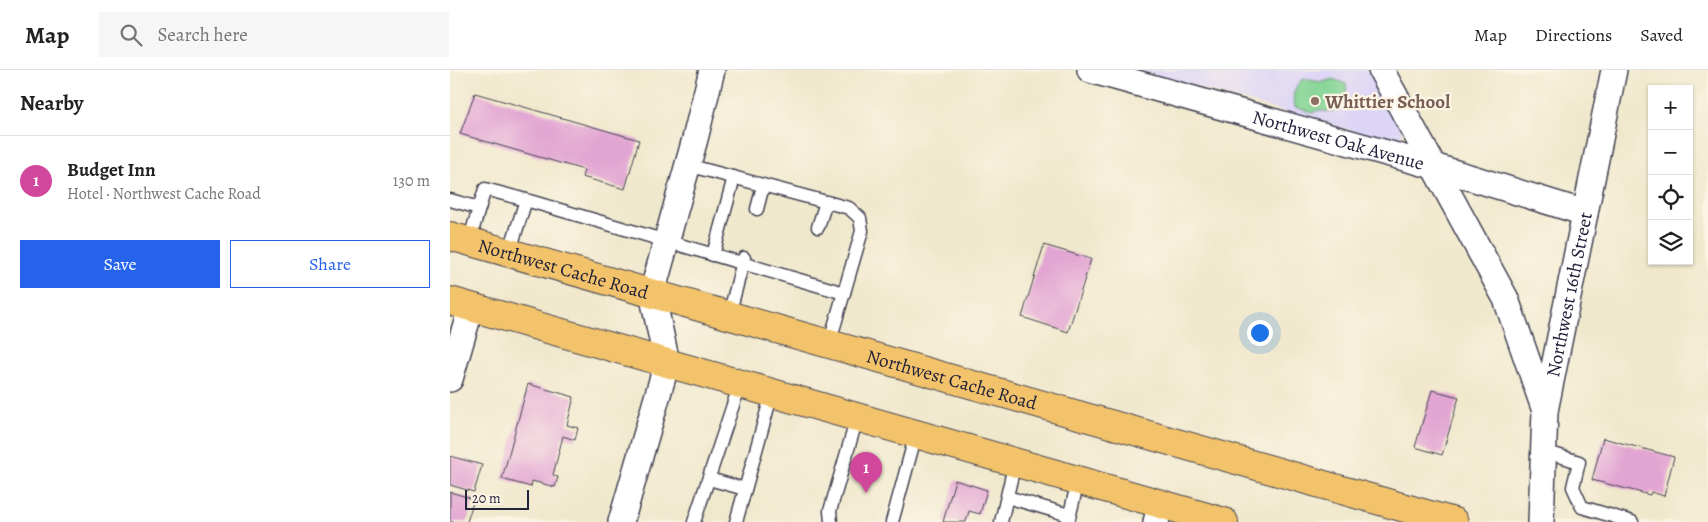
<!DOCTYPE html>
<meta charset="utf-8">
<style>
body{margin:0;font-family:Alegreya,serif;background:#f6f6f6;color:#222}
.controls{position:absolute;right:15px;top:15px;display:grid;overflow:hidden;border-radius:0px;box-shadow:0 1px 4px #0004}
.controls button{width:45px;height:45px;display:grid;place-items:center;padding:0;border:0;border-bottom:1px solid #e0e0e0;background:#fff;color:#222;font:25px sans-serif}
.scale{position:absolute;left:15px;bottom:12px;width:64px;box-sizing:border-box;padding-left:5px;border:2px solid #22223b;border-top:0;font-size:14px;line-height:18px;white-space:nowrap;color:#22223b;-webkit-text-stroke:4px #fcf5e5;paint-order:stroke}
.you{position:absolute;left:809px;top:262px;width:18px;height:18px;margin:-12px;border:4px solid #fff;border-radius:50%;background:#1a73e8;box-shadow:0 0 0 8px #1a73e833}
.badge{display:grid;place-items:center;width:32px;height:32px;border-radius:50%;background:#2563eb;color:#fff;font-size:16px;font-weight:700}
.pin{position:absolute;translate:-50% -41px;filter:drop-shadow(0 1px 2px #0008)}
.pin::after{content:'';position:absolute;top:26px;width:18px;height:15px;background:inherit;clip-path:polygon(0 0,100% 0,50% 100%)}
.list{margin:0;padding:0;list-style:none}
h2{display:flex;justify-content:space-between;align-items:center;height:65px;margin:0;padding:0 20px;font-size:21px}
h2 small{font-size:16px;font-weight:400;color:#767676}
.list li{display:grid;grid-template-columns:32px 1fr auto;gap:15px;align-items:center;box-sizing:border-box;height:90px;padding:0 20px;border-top:1px solid #e0e0e0}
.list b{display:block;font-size:19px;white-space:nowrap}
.list p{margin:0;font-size:16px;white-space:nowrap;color:#767676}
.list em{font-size:16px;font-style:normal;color:#767676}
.actions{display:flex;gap:10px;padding:15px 20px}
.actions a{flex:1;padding:11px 0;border:1px solid #2563eb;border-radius:0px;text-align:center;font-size:18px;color:#2563eb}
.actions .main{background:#2563eb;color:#fff}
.icon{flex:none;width:28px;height:28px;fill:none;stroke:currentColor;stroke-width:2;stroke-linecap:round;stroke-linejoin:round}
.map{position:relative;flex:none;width:1258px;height:452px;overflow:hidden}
header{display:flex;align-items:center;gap:30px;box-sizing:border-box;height:70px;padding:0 25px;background:#fff;border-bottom:1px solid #e0e0e0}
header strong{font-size:24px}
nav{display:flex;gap:28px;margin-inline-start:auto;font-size:18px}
.search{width:350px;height:45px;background:#f6f6f6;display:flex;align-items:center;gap:12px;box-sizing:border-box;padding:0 18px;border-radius:0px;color:#767676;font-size:19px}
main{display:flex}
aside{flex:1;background:#fff}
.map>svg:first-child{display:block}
.built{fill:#ddd5f6}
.green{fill:#83d494;stroke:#527b68}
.building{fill:#e2a5d3}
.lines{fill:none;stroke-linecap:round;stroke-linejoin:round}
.lane-casing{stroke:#414051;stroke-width:15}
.street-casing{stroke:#414051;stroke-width:28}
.primary-casing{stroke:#414051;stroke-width:30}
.lane{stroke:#fff;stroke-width:12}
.street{stroke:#fff;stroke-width:25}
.primary{stroke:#f2c36a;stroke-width:28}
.education-dot{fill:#8d6e63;stroke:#fcf5e5;stroke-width:2}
.labels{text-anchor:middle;stroke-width:4.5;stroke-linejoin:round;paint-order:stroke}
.education-label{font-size:19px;font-weight:bold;fill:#785e54;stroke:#fcf5e5;text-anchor:start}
.street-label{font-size:19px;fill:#22223b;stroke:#fcf5e5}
</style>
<header>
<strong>Map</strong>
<div class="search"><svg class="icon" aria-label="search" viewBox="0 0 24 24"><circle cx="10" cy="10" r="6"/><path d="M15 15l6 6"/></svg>Search here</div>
<nav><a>Map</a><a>Directions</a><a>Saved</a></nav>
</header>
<main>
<aside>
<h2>Nearby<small></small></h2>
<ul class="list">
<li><span class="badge" style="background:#d1479c">1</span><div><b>Budget Inn</b><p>Hotel · Northwest Cache Road</p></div><em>130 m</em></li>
</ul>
<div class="actions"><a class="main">Save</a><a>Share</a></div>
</aside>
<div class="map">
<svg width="1258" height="452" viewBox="0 0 1258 452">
<rect width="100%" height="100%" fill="#fcf5e5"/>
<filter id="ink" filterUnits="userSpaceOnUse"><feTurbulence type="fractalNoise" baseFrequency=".02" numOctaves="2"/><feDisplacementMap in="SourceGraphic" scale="10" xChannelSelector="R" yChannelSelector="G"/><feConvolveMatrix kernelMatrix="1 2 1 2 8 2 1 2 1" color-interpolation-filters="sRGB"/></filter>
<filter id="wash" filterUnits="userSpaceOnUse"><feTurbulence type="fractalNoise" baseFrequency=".0096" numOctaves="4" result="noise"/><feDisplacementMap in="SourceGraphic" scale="20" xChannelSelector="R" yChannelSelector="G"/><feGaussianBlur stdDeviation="1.12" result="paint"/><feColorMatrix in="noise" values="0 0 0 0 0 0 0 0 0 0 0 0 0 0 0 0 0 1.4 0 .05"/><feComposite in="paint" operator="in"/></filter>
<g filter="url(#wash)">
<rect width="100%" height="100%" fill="#f0e8cc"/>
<path class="built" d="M685,0h233l35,62 -5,9 -6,1z"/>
<path class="green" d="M853,9l19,3 11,-3 13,5c3,21 -9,31 -28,26l-5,3 -18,-6c-4,-10 -1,-21 8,-28z"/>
<g id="blocks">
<g class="building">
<path d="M25,23l164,47 -14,49 -43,-12 2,-7 -124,-36z"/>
<path d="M594,175l47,14 -23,73 -46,-15z"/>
<path d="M78,314l46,13 -7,28 11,3 -3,12 -12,-4 -10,39 5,2 -3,10 -23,-6 -1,6 -29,-8z"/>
<path d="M982,320l27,7 -17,58 -27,-8z"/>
<path d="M1153,368l71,19 -10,39 -13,-4 -1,3 -58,-15z"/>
<path d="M0,386l32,9 -8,27 -24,-7z"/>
<path d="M505,410l32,10 -7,24 -11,-3 -3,11h-23z"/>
<path d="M0,422l24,7 -7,23h-17z"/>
</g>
</g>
</g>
<g filter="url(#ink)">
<use href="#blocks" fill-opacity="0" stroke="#414051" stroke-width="1"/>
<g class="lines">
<defs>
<g id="lane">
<path d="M237,95l162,43 11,10 2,13 -33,113"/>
<path d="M0,130l29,8"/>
<path d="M307,139l6,-23"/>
<path d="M368,157l8,-25"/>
<path d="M19,171l16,-52 41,11"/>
<path d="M59,183l17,-53 318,93"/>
<path d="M263,185l21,-78"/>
<path d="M279,245l15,-57"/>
<path d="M1094,381l35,11 -6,25 9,20 50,15"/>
<path d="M259,409l36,10"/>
<path d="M557,427l62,18"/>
<path d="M244,452l46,-138"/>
<path d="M286,452l36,-129"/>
<path d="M381,452l-1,-11 27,-93"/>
<path d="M442,452l24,-88"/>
<path d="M551,452l14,-60"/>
<path d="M618,452l10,-41"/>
</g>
<g id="street">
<path id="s1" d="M640,0l343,96 152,47"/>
<path d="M931,0l125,229 39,112"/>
<path d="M0,309l21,-72"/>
<path d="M171,452l46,-159 -15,-70 43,-154 17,-69"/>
<path d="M706,452l5,-18"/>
<path id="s2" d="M1091,452l4,-111 69,-341"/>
</g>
<g id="primary">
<path id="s3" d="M0,166l1004,286"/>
<path d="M0,231l774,221"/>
</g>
</defs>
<use href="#lane" class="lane-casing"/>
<use href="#street" class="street-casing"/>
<use href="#primary" class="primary-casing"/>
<use href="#lane" class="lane"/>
<use href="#street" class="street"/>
<use href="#primary" class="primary"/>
</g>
</g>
<circle class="education-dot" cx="865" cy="31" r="5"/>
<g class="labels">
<g class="education-label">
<text x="875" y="38">Whittier School</text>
</g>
<g class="street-label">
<text dy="7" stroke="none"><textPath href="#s1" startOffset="258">Northwest Oak Avenue</textPath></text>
<text dy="7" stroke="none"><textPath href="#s3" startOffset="118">Northwest Cache Road</textPath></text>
<text dy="7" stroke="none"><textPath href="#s2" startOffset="230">Northwest 16th Street</textPath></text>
<text dy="7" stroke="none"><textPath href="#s3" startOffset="522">Northwest Cache Road</textPath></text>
</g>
</g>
</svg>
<div class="controls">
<button>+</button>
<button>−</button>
<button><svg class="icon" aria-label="locate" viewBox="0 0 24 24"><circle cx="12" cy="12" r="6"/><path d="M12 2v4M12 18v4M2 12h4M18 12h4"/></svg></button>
<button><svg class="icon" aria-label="layers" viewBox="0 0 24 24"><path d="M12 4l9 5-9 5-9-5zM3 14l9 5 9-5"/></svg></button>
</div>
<div class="scale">20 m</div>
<div class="you"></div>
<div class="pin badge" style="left:416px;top:423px;background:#d1479c">1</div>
</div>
</main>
